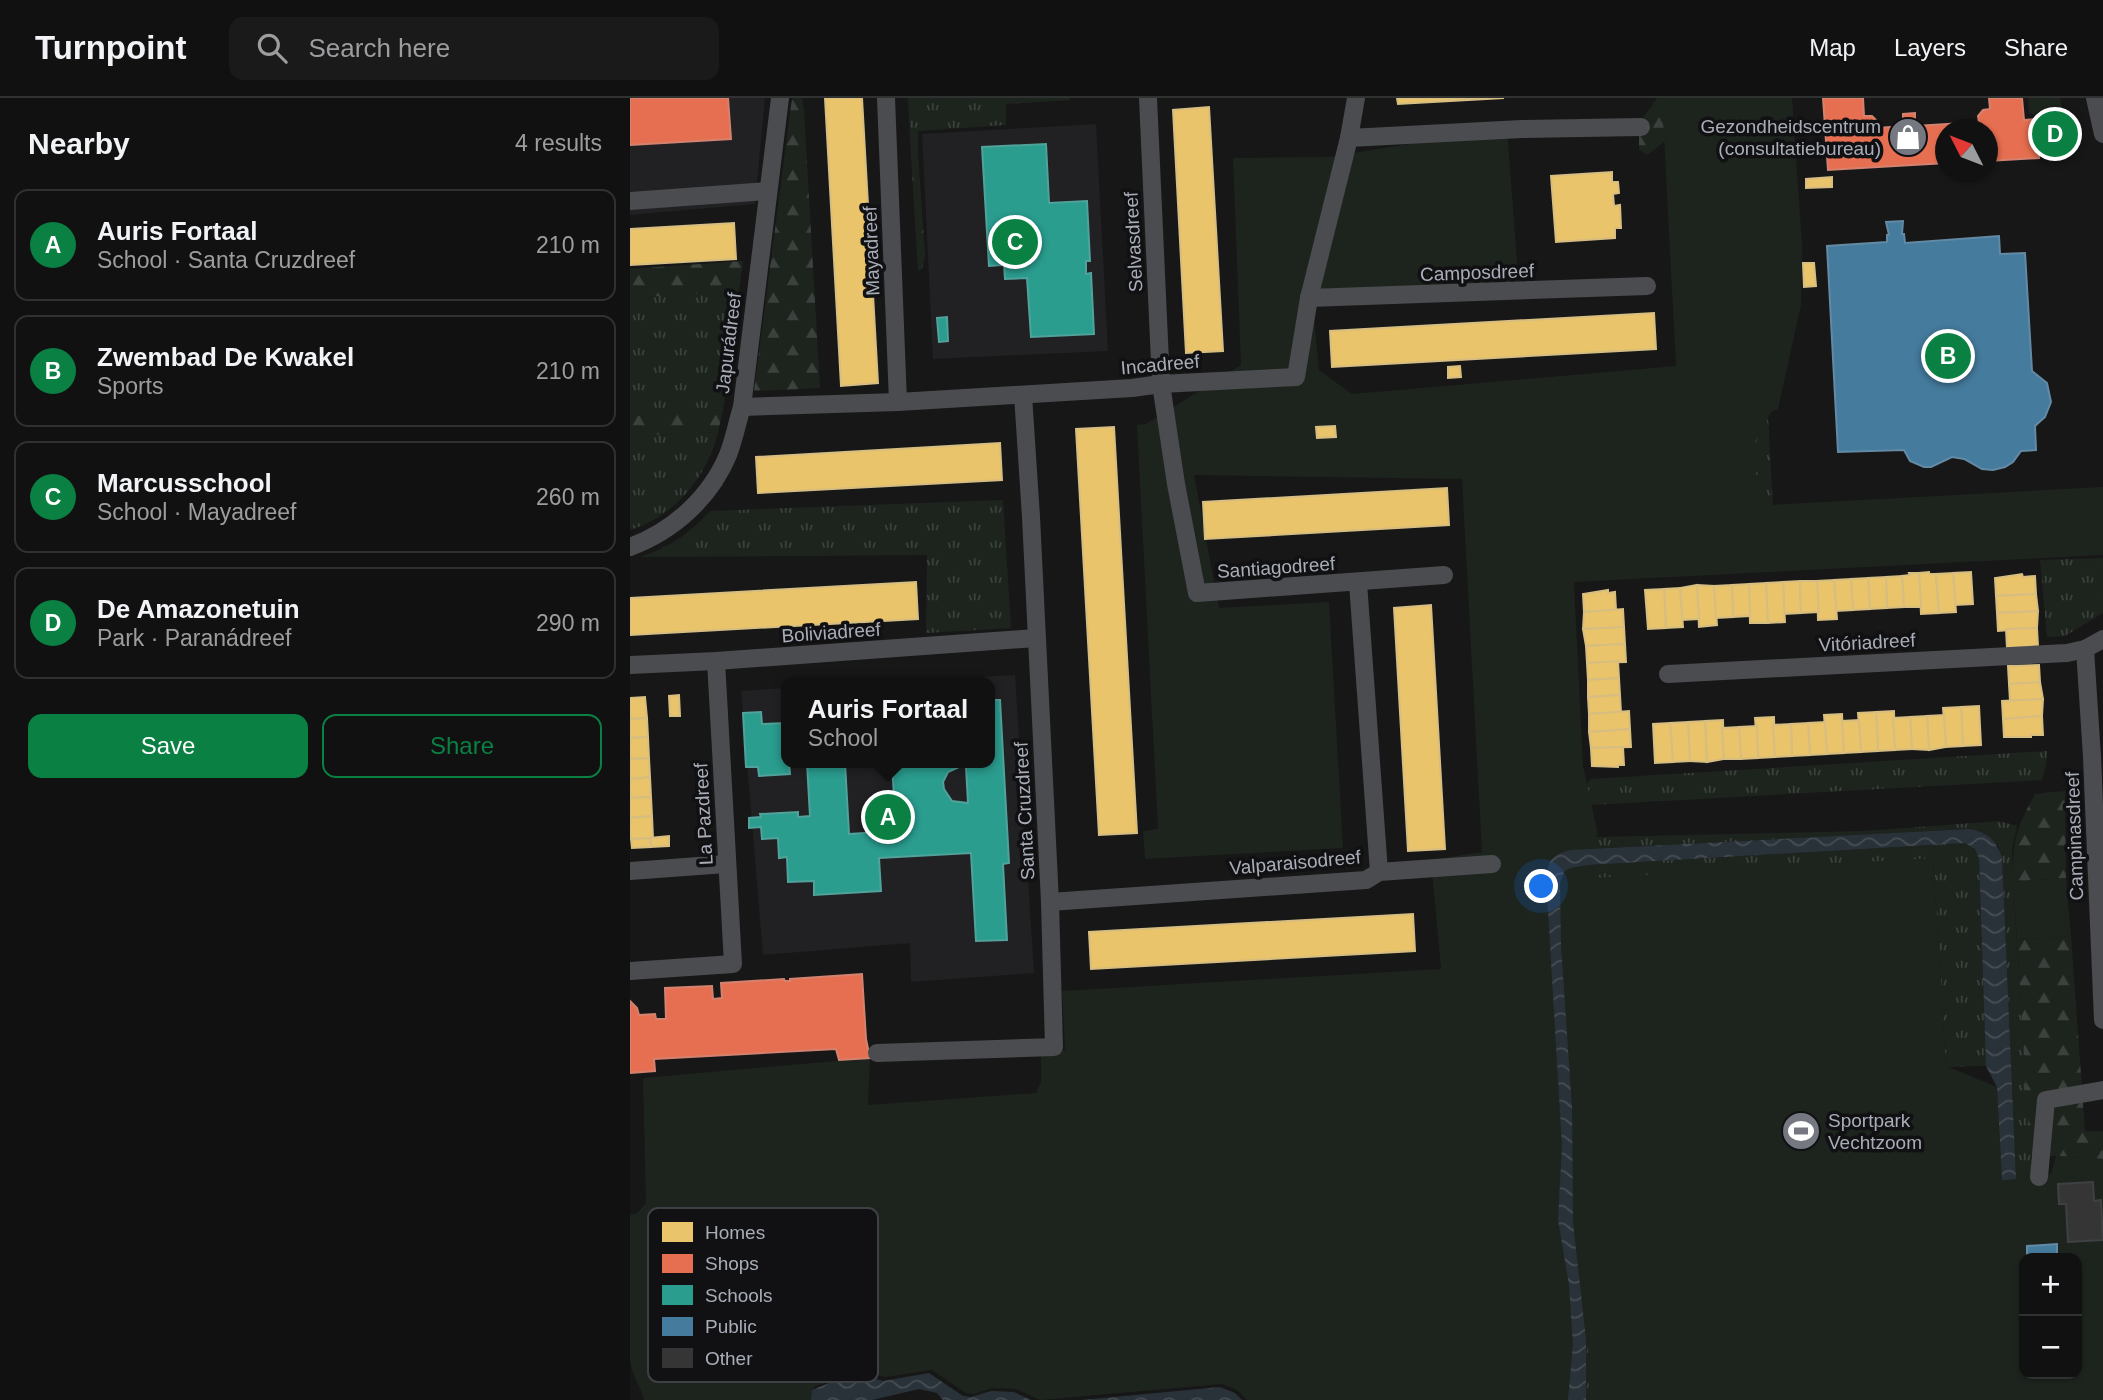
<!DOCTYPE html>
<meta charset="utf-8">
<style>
body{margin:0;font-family:Arial,sans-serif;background:#1a1a1a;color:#f1f3f6}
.controls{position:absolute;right:21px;bottom:21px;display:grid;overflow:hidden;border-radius:14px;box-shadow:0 2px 5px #0004}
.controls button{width:63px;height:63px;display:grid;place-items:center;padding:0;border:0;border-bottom:2px solid #303131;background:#111;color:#f1f3f6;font:35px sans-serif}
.compass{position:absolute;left:1305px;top:21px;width:63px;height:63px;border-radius:50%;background:#111;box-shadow:0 2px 5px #0004;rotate:312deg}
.you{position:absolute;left:912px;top:789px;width:24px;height:24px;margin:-18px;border:5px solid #fff;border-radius:50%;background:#1a73e8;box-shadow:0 0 0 10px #1a73e833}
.badge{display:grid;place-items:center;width:46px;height:46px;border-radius:50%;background:#0b8043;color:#fff;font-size:23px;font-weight:700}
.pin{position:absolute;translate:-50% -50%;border:4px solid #fff;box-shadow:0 2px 7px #0006}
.popup{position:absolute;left:151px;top:579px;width:214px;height:91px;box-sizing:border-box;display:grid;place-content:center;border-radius:14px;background:#111;filter:drop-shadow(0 2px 5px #0005);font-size:23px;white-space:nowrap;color:#9c9d9f}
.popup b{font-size:26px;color:#f1f3f6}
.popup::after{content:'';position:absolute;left:50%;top:100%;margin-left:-14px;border:14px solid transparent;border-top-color:#111}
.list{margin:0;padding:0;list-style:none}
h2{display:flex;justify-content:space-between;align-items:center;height:91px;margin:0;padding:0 28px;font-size:30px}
h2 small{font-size:23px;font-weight:400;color:#9c9d9f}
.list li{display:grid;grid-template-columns:46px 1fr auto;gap:21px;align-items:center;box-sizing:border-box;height:112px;margin:0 14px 14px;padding:0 14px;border:2px solid #303131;border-radius:14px}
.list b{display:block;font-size:26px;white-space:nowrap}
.list p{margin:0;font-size:23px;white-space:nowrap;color:#9c9d9f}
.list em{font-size:23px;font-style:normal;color:#9c9d9f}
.actions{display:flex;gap:14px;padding:21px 28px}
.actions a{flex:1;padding:16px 0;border:2px solid #0b8043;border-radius:14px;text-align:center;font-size:24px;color:#0b8043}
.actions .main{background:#0b8043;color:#fff}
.icon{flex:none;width:38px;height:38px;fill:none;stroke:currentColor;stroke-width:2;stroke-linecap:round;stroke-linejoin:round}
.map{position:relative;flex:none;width:1473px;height:1302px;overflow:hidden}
header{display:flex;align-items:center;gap:42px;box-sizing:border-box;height:98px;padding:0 35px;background:#111;border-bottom:2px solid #303131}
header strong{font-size:33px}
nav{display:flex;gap:38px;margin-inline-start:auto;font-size:24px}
.search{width:490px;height:63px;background:#1a1a1a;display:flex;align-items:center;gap:18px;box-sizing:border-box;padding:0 24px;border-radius:14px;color:#9c9d9f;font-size:26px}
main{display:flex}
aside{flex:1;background:#111}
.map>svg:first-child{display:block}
.built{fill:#212123}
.grass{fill:url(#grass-tufts)}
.forest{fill:url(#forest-firs)}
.green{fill:#1d241e;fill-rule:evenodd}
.water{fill:url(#water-waves)}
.homes{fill:#e9c46a;stroke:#d6bd81;stroke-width:2}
.shops{fill:#e76f51;stroke:#d48270;stroke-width:2}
.schools{fill:#2a9d8f;stroke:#50a29b;stroke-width:2;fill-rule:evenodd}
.public{fill:#457b9d;stroke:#638aa5;stroke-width:2}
.building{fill:#353536;stroke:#3f4043;stroke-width:2}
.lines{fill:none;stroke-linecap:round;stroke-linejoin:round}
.minor{stroke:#4b4c50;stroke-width:18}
.labels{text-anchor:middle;stroke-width:7;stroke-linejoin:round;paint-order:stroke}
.poi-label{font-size:19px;fill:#a8adb8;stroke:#111113;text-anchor:end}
.street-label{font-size:19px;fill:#a8adb8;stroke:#111113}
.key{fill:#111113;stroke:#3e4045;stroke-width:2}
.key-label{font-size:19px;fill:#a8adb8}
</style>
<header>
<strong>Turnpoint</strong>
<div class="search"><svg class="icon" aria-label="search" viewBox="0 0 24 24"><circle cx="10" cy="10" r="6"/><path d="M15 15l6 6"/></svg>Search here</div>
<nav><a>Map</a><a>Layers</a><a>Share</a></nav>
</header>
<main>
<aside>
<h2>Nearby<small>4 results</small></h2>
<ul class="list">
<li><span class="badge">A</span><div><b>Auris Fortaal</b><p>School · Santa Cruzdreef</p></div><em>210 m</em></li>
<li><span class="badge">B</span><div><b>Zwembad De Kwakel</b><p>Sports</p></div><em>210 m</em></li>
<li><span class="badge">C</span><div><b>Marcusschool</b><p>School · Mayadreef</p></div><em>260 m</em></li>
<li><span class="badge">D</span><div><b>De Amazonetuin</b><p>Park · Paranádreef</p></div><em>290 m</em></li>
</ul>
<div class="actions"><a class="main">Save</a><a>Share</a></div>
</aside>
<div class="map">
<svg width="1473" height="1302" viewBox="0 0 1473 1302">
<defs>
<pattern id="grass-tufts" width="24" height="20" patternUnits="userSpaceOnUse" patternTransform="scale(1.75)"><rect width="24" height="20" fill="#1d241e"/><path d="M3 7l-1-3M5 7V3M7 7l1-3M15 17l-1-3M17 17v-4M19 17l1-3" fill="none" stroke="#3b413d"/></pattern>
<pattern id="forest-firs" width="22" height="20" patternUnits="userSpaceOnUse" patternTransform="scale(1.75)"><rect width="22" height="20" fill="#1d241e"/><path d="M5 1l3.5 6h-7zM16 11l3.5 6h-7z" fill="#3b413d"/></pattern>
<pattern id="water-waves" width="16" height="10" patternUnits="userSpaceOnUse" patternTransform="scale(1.75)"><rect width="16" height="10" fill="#2a3239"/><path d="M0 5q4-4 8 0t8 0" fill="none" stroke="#464d54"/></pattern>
</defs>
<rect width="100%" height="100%" fill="#171717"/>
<g class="built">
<path d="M0,0h135l-10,106 -125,11z"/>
<path d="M466,26l12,227 -175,8 -11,-225z"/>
<path d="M385,577l19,298 -123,9 -1,-39 -147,12 -22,-264 45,-3v75h204v-81h-103z"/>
</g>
<g class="grass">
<path d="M278,0h162v2l-64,4v21l-88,6v23l-7,2z"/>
<path d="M109,193l-16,119 -93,6v-118z"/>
<path d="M1138,317l5,93 -27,-42 1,-10z"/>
<path d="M88,334c-10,44 -44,85 -88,98v-94z"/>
<path d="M373,402l8,128 -85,5 1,-78 -287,2c29,-9 50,-24 70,-46z"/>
<path d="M1473,460v55l-38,23 -18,1 -7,-77z"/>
<path d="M1417,653l-1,14 -4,15 -452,25 -21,-4 22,-22z"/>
<path d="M1369,723l18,5 -5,24 1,32 19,297h-16l-14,-322 -4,-12 -29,-16 -381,20 7,-12 270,-6z"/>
<path d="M1335,745l10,6 4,8 7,209 -40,1 -13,-209 -319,542h-28v-60l-13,-118 15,-357z"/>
</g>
<g class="forest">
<path d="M162,0h10l2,13 16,277 -66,3z"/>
<path d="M1027,0h74l-31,16 -53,41 -8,-6v-25z"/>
<path d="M288,56l7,102 -3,13 -4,2 -7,-115z"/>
<path d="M113,163l-4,30 -109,7v-29z"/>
<path d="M93,312l-5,22 -88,4v-20z"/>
<path d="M1435,693l1,87 -53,4c-1,-41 3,-53 22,-88z"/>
<path d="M1441,838l14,195h18v28l-47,-3 -26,1 -13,-217z"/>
</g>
<g class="green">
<path d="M1032,0h130l10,147 -1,60 -23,104 -7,3c-7,14 -21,37 -22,51l12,19 10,23 332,-18v68l-529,27 9,184 15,68 -8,12 3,32 340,-20 13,208 51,21 5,92h30l19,-5 5,-18 47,3v241h-514l-1,-63 -12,5 -5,58h-324l-10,-10 -15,-6 -182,16 -24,-11 -23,-1 -19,6 -8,-1 -34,-23 -47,7 -28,-7 -43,17 -3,13h-167c-4,-15 -13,-26 -14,-42v-143l7,-2 9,-10 -3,-125 227,-20 -2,47 168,-12 5,-11v-30l24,-2 -3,-59 379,-22 -10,-109 51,-8 -20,-373 -268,-4 25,133 110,-6 14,246 -198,11 -2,-28 15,-2 -21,-404 9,-1 95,-59 -8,-207 96,-1 178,-29 12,161 -207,6 7,75 33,24 324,-28zM1394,1160h53v116h-53z"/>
<path d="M1398,0h32l11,54 -28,1 -2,-36 -12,-4z"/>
<path d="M1436,780l5,58 -54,4 -4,-58z"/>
</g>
<g class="water">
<path d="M1339,731c18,3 27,11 33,28l14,322 -14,1 -5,-93 -11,-21 -7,-208 -4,-9 -10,-6 -377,22 -18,3 -6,4 -4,11 1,63 11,162 1,114 13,118v60h-18l5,-56 -4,-59 -11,-65 4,-74 -16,-269c3,-18 7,-23 25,-27z"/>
<path d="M224,1275l29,8 46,-8 34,23 8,1 20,-6 23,1 17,8h-88l-6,-7 -18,-4 -47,11h-61l1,-10z"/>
<path d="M590,1289l15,6 7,7h-160z"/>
</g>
<g class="homes">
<path d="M195,0h37l16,285 -37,3z"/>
<path d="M767,0h107l-106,6z"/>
<path d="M579,9l14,244 -37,2 -13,-243z"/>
<path d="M982,74v10h6l1,11 -6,1 1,12 6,-1 1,23h-6v10l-59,4 -5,-66z"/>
<path d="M1202,79v10l-26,1v-9z"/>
<path d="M104,125l2,36 -106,6v-36z"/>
<path d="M1173,165h11l2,23 -12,1z"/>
<path d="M1024,215l2,36 -324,18 -2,-36z"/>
<path d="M830,268l1,11 -13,1v-11z"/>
<path d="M705,328l1,11 -19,1 -1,-11z"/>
<path d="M484,329l23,406 -38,2 -23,-406z"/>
<path d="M370,345l2,37 -244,13 -2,-36z"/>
<path d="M817,390l2,37 -244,14 -2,-37z"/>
<path d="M1299,474v2h7l3,39 -18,1 -2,-41z"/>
<path d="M1341,474l2,32 -18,1 -2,-32z"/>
<path d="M1279,475h10l2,34h-17l-2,-31 8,-1z"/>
<path d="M1323,475l3,39 -17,1 -3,-39z"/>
<path d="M1392,476l1,3 12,-1 1,18 -40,2 -1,-18z"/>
<path d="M1272,478l2,31 -17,1 -1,-31z"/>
<path d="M1256,479l1,31 -17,1 -2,-31z"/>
<path d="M1238,480l2,31 -17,1 -2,-31z"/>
<path d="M1221,481l2,31 -17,1 -2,-31z"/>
<path d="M1204,482l3,39 -19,1 -1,-39z"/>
<path d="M1170,483l1,32 -17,1 -1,-32z"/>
<path d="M1170,483h17l2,31 -18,1z"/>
<path d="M286,484l2,37 -288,16v-37z"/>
<path d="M1153,484l2,40 -17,1 -2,-40z"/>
<path d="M1136,485l2,40h-18l-1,-39z"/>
<path d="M1119,486l1,32 -17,1 -1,-32z"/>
<path d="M1067,487l17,1 3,39 -18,2z"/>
<path d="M1067,487l2,34 -17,1 -2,-32z"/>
<path d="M1102,487l1,32 -17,1 -2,-32z"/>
<path d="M1050,490l3,39 -17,1 -2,-39z"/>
<path d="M1034,491l2,39 -18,1 -3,-39z"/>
<path d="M978,492v3l7,-1 1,18 -32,2 -1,-18z"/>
<path d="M1406,496l2,17 -41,2 -1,-17z"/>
<path d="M801,507l14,244 -37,2 -14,-243z"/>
<path d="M993,511l1,18 -41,2 1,-17z"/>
<path d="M1408,513l-1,17 -39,3 -1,-18z"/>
<path d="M994,529l1,17 -39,2 -3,-17z"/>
<path d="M1407,530l1,18 -31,2 -1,-19z"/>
<path d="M995,546l1,18 -39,1 -1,-17z"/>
<path d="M988,563l1,17 -31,2 -1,-17z"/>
<path d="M1409,567l1,17 -31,2 -1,-18z"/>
<path d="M989,580l1,17 -32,2v-17z"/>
<path d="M1410,584l3,17 -33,2 -1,-17z"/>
<path d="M49,597l1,21h-10l-1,-20z"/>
<path d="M990,597l1,17 -32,2 -1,-17z"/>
<path d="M15,599l2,21 -17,1v-21z"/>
<path d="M1413,601l-1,17 -39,3 -1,-18z"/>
<path d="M1349,608l2,39 -18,1 -2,-39z"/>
<path d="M1331,609l2,39 -17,1 -3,-39z"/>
<path d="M999,613l1,18 -41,3v-18z"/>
<path d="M1264,613l1,39 -17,1 -2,-39z"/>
<path d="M1246,614l2,39 -17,1 -3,-39z"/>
<path d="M1212,616l2,39 -17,1 -3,-39z"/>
<path d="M1314,617l2,32 -17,3 -2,-34z"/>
<path d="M1297,618l2,34 -17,-1 -2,-32z"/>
<path d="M1412,618l1,19h-12v2h-27l-1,-18z"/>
<path d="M1144,619l1,40 -17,1 -3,-40z"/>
<path d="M1280,619l2,32 -17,1 -2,-32z"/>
<path d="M17,620l1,19 -18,1v-19z"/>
<path d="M1093,622l1,39 -17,3 -2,-41z"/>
<path d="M1229,622l2,32 -17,1 -2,-32z"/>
<path d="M1075,623l2,41 -17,-1 -2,-39z"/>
<path d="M1058,624l2,39 -17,1 -3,-39z"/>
<path d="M1195,624l2,32 -17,1 -2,-32z"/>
<path d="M1040,625l3,39 -18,1 -2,-39z"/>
<path d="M1178,625l2,32 -18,1 -1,-32z"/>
<path d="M1161,626l1,32 -17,1 -2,-32z"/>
<path d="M1127,628l1,32 -17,1 -2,-32z"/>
<path d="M1109,629l2,32h-17l-2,-31z"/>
<path d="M1000,631l1,18 -40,1 -2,-16z"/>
<path d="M18,639l1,21 -19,1v-21z"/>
<path d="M993,649l1,18h-6v2l-26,-1 -1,-18z"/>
<path d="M19,660l1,19 -20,2v-20z"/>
<path d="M20,679l1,20 -21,1v-19z"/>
<path d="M21,699l1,19 -22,2v-20z"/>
<path d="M22,718l1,22 -23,1v-21z"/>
<path d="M39,738v10l-18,1 -1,-9z"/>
<path d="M20,740l1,9 -19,1 -1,-9z"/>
<path d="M783,816l2,37 -324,18 -2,-37z"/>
</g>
<g class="shops">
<path d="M0,0h98l3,41 -101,6z"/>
<path d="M1193,0h40l1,18h8l5,5 1,7 25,-2v-12l12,-1v13l64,-4 -1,-6 5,-6 7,-1 -1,-11h33l2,22 12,-1 3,39 -51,3v-31h-42v33l-118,7z"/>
<path d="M232,876l4,65 4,19 -31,2 -3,-11 -182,10 1,12 -25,2v-72l7,7 2,7 16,-1 1,5h10l-1,-31 47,-2 1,13 9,-1 -1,-15 63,-4 1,2h5v-2z"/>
</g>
<g class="schools">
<path d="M416,46l3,59 38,-2 3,60h-4v13l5,-1 3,61 -63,3 -4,-59 -22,1 -1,-14 -15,1 -7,-119z"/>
<path d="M317,219l1,24 -9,1 -2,-24z"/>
<path d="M360,602h10l9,163 -6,1 4,76 -31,1 -5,-88 -92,5 2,33 -67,4v-14l-26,1 -1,-25 -8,1 -1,-20 -16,1 -1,-12 -12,1v-10l12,-1 -1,-3 38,-2v5l12,-1 -3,-53h38l4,71 47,-3 -4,-68h98zM329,669h7l2,36 -16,-2 -8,-12 -1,-7 5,-10z"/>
<path d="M131,614l1,12 24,-1v40h3l1,11 -31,2 -1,-9h-12l-3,-54z"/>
</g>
<g class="public">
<path d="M1273,123l-1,13h2l1,9 94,-7 1,18 25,-1 7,118 15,12 4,19 -6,15 -10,9 1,24 -15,1 -8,11 -8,5 -12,3 -11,-1 -18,-10 -12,-2 -21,10h-7l-14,-6 -6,-11 -66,2 -11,-206 60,-4v-7h2l-3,-13z"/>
<path d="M1427,1146v14h-30v-12z"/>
</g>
<path class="building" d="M1463,1084l1,19 7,-1 2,40 -35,2 -2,-38h-7l-1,-20z"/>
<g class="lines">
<g class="minor">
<path d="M256,0l12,304"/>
<path d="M518,0l13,286 15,100 21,109 247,-18"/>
<path d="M1465,0l8,36"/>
<path d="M719,40l173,-9 119,-2"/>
<path d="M0,103l138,-10"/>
<path d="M679,200l338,-12"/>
<path d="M112,309l156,-5 234,-14 29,-4 135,-7 13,-79 40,-160 7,-40"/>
<path d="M0,449c43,-16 80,-49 98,-92 6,-15 9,-32 14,-48l38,-309"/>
<path d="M1455,551l7,108 11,263"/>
<path d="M0,567l86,-4 320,-23"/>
<path d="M1038,576l399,-21 18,-4 18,-10"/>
<path d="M0,773l96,-7"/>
<path d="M749,774l113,-8"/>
<path d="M420,804l316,-22 13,-8 -21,-289"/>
<path d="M0,873l103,-7 -17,-303"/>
<path d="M247,955l177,-6 -4,-145 -19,-385 -8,-122"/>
<path d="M1409,1079l7,-77 57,-10"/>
</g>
</g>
<defs>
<symbol id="shop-disc" viewBox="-11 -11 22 22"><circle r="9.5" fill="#757880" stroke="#111113"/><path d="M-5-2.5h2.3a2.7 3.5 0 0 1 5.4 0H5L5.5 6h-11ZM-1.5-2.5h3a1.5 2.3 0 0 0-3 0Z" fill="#fff"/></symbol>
<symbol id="stadium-disc" viewBox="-11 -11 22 22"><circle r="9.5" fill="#757880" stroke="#111113"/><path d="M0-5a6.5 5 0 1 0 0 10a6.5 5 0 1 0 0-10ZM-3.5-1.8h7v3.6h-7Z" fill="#fff"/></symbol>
</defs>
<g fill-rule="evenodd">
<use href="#shop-disc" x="1256" y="17" width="44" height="44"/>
<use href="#stadium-disc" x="1149" y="1011" width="44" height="44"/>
</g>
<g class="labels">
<g class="poi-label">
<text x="1251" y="35">Gezondheidscentrum<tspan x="1251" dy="22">(consultatiebureau)</tspan></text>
<text x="1198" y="1029" text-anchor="start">Sportpark<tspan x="1198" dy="22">Vechtzoom</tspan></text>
</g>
<g class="street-label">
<text transform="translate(503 144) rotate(-93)" y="7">Selvasdreef</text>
<text transform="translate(241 153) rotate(-92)" y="7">Mayadreef</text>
<text transform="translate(847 174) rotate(-2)" y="7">Camposdreef</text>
<text transform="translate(98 245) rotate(-83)" y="7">Japurádreef</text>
<text transform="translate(530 266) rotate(-5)" y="7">Incadreef</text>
<text transform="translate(646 469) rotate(-4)" y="7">Santiagodreef</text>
<text transform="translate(201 534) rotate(-4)" y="7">Boliviadreef</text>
<text transform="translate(1237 544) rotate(-3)" y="7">Vitóriadreef</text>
<text transform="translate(394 713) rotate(-93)" y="7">Santa Cruzdreef</text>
<text transform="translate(73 716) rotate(-93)" y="7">La Pazdreef</text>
<text transform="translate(1444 738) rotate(-92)" y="7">Campinasdreef</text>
<text transform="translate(665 764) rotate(-5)" y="7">Valparaisodreef</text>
</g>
</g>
<rect x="18" y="1110" width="230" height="174" rx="10" class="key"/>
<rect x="32" y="1124" width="31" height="20" fill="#e9c46a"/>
<rect x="32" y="1156" width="31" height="19" fill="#e76f51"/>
<rect x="32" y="1187" width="31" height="20" fill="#2a9d8f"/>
<rect x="32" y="1219" width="31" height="19" fill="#457b9d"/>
<rect x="32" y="1250" width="31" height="20" fill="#353536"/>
<g class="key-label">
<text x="75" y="1141">Homes</text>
<text x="75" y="1172">Shops</text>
<text x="75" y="1204">Schools</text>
<text x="75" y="1235">Public</text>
<text x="75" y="1267">Other</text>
</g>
</svg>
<div class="controls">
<button>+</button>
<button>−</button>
</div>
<svg class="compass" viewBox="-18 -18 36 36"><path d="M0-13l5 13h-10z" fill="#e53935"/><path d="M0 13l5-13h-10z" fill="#9c9d9f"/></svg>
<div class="you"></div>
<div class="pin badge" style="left:258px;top:719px">A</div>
<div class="popup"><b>Auris Fortaal</b>School</div>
<div class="pin badge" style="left:1318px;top:258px">B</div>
<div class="pin badge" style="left:385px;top:144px">C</div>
<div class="pin badge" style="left:1425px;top:36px">D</div>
</div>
</main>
